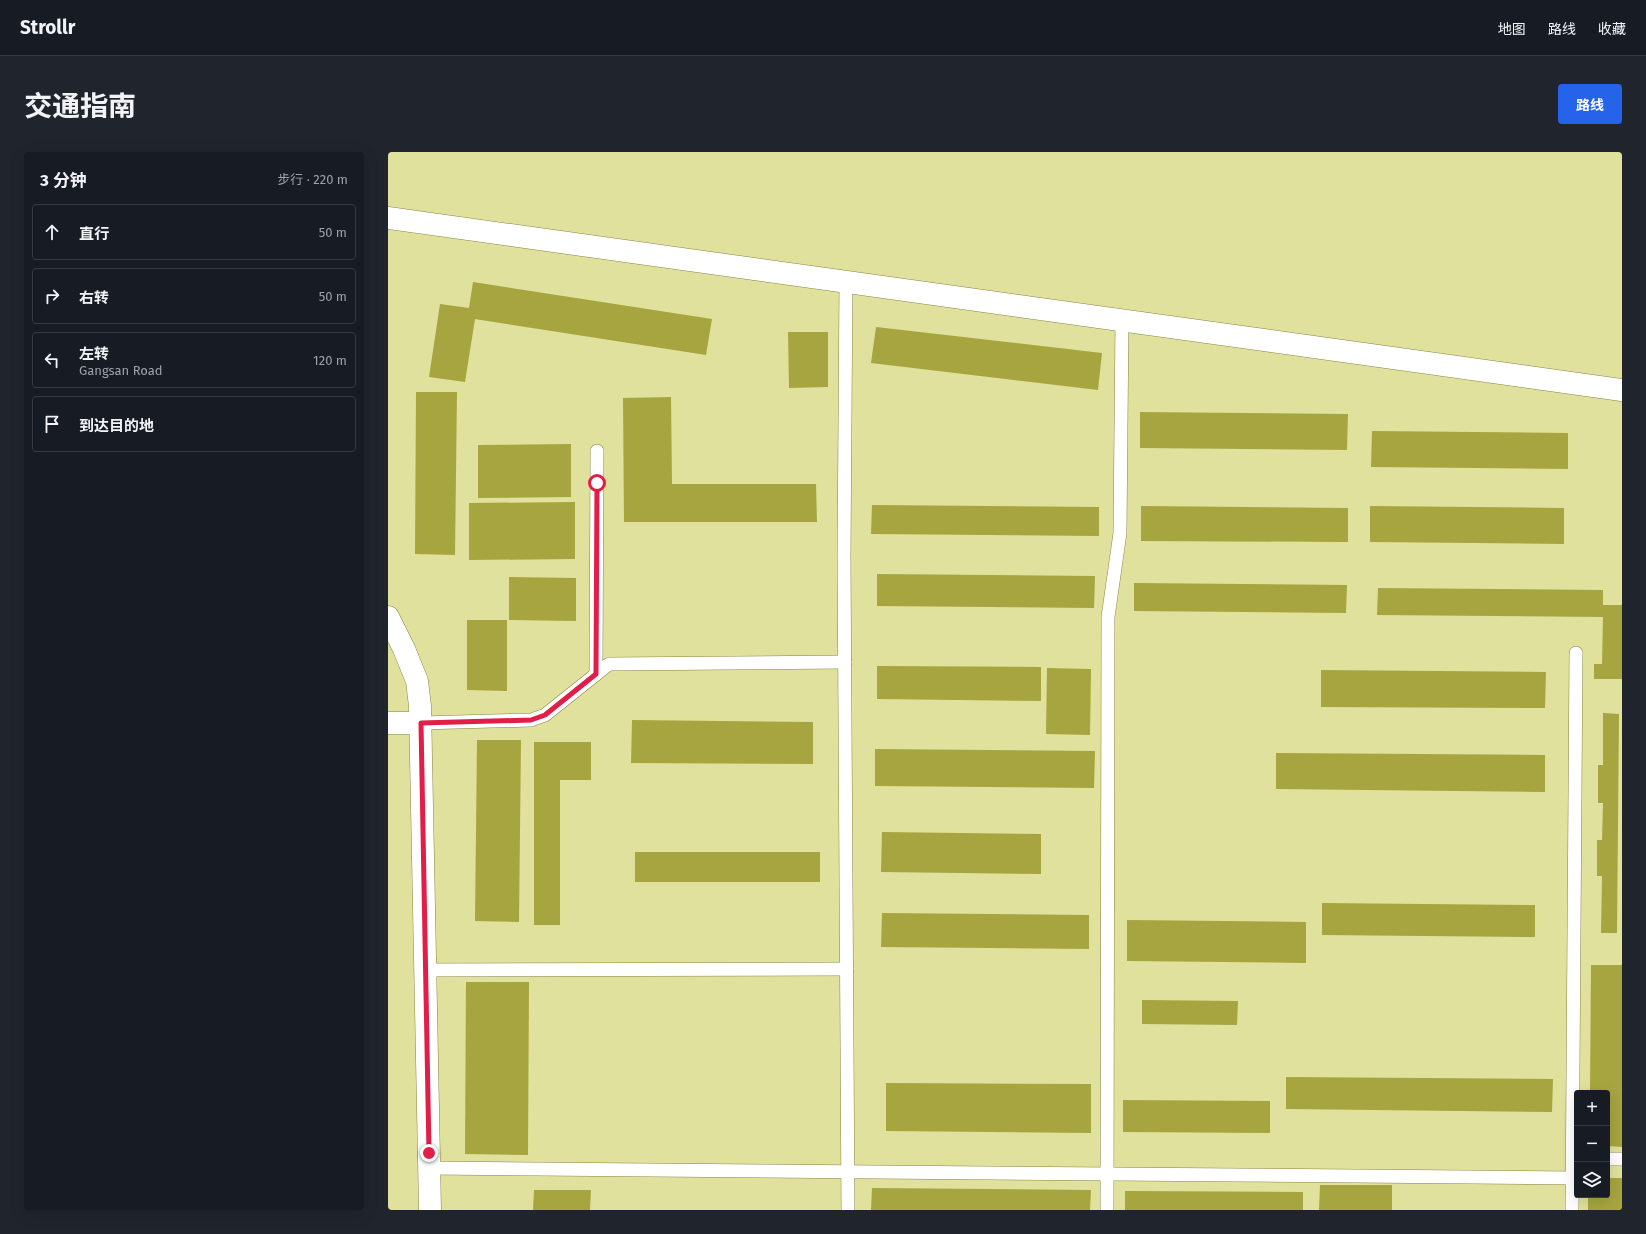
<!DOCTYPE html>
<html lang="zh">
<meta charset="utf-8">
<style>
body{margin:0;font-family:"Fira Sans","Noto Sans SC",sans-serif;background:#20242c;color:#f1f3f6}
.controls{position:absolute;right:12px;bottom:12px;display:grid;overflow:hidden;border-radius:4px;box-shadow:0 4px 16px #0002}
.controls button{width:36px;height:36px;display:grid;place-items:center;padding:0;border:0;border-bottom:1px solid #363941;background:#171b24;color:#f1f3f6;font:20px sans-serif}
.stop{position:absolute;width:12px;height:12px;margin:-9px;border:3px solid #e11d48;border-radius:50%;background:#fff}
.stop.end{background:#e11d48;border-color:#fff;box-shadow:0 1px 4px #0008}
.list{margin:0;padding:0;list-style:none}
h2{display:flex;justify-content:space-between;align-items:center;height:52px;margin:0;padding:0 16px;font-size:17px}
h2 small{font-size:13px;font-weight:400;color:#9ea1a6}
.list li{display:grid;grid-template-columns:26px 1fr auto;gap:12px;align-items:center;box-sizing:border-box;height:56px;margin:0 8px 8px;padding:0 8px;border:1px solid #363941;border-radius:4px}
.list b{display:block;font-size:15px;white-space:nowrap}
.list p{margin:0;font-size:13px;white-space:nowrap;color:#9ea1a6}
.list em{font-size:13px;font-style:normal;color:#9ea1a6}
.icon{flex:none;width:22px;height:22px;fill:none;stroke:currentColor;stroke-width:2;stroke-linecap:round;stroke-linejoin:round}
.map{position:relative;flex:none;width:1234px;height:1058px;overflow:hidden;border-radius:4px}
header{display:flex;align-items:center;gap:24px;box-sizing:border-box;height:56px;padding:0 20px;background:#171b24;border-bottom:1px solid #363941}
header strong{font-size:19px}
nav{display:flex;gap:22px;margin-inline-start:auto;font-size:14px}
.intro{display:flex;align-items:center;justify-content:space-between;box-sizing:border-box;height:96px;padding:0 24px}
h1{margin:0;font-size:28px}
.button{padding:10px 18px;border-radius:4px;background:#2563eb;color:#fff;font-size:14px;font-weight:700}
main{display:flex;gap:24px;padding:0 24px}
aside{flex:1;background:#171b24;border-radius:4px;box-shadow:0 4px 16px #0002}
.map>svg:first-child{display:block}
.building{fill:#a6a53f}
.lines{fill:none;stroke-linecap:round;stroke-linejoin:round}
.lane-casing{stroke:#868643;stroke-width:14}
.street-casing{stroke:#868643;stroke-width:23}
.secondary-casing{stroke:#868643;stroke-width:23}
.lane{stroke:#fff;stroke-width:13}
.street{stroke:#fff;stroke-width:22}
.secondary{stroke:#fff;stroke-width:22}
.route{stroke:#e11d48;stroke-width:5}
</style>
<header>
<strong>Strollr</strong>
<nav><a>地图</a><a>路线</a><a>收藏</a></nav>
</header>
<div class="intro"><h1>交通指南</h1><a class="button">路线</a></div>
<main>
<aside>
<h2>3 分钟<small>步行 · 220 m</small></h2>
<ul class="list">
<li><svg class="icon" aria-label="ahead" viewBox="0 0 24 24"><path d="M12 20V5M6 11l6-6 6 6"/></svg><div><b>直行</b></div><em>50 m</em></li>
<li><svg class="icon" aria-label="right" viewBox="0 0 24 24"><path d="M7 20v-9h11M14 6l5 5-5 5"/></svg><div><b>右转</b></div><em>50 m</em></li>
<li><svg class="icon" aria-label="left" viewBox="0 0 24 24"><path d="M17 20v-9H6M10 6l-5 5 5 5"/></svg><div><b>左转</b><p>Gangsan Road</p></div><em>120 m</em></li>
<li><svg class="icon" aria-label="arrive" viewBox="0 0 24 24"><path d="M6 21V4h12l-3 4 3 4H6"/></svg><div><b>到达目的地</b></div></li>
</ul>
</aside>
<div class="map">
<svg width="1234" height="1058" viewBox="0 0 1234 1058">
<rect width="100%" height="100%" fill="#e0e19c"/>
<g class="building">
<path d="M85,130l239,37 -6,36 -231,-36 -10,63 -36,-5 11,-73 29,4z"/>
<path d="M488,175l226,26 -4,37 -227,-27z"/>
<path d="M400,180h40v55l-39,1z"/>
<path d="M28,240h41l-2,163 -40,-1z"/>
<path d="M283,245l1,87h144l1,38h-193l-1,-124z"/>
<path d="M752,260l208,2 -1,36 -207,-2z"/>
<path d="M984,279l196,2v36l-197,-2z"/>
<path d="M183,292v53l-93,1v-53z"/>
<path d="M187,350v57l-106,1v-57z"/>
<path d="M484,353l227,2v29l-228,-2z"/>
<path d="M753,354l207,2v34l-207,-1z"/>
<path d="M982,354l194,2v36l-194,-2z"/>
<path d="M489,422l218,2 -1,32 -217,-2z"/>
<path d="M121,425l67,1v43l-67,-1z"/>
<path d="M746,431l213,2 -1,28 -212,-2z"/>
<path d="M990,436l225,2v15h19v74h-28v-15h8l1,-47 -226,-2z"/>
<path d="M79,468h40v71l-40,-1z"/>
<path d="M489,514l164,1v34l-164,-2z"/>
<path d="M659,516l44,1 -1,66 -44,-1z"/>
<path d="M933,518l225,2 -1,36 -224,-1z"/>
<path d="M1215,561l16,1 -2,219h-16l1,-57h-5v-36h5l1,-37h-5v-38h5z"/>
<path d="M244,568l181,2v42l-182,-1z"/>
<path d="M89,588h44l-2,182 -44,-1z"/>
<path d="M146,590h57v38h-31v145h-26z"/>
<path d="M487,597l220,2 -1,37 -219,-2z"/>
<path d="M888,601l269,2v37l-269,-3z"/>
<path d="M494,680l159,2v40l-160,-2z"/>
<rect x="247" y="700" width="185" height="30"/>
<path d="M934,751l213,2v32l-213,-2z"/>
<path d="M494,761l207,2v34l-208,-2z"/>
<path d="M739,768l179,2v41l-179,-2z"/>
<path d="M1203,813h31v182l-15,-1v-53h-17z"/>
<path d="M78,830h63l-1,173 -63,-1z"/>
<path d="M754,848l96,1 -1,24 -95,-1z"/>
<path d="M898,925l267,2 -1,33 -266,-3z"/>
<path d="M498,931l205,1v49l-205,-2z"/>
<path d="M735,948l147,1v32l-147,-1z"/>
<path d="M1219,1026h15v32h-34v-15h19z"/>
<path d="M932,1033h72v25h-73z"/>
<path d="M484,1036l219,2 -1,20h-219z"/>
<path d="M146,1038h57l-1,20h-57z"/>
<path d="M737,1039l178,1v18h-178z"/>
</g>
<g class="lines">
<defs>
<g id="lane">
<path d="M458,130l-2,274 4,654"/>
<path d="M208,522l1,-223"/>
<path d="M33,571l110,-3 14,-5 64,-51 236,-2"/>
<path d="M37,818l422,-1"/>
<path d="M1219,1007h15"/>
<path d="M42,1016l1143,10"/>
<path d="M719,1058l1,-593 12,-84 2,-213"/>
<path d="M1184,1058l4,-557"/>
</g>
<g id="street">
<path d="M0,66l1234,172"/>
<path d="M0,571h33"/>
</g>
<path id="secondary" d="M0,465l16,32 13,32 3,25 10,504"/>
</defs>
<use href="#lane" class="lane-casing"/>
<use href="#street" class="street-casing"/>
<use href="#secondary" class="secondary-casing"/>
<use href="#lane" class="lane"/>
<use href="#street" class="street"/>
<use href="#secondary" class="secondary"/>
</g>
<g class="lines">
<path class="route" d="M41,1001l-8,-430 110,-3 14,-5 51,-41 1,-191"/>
</g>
</svg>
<div class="controls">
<button>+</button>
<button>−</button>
<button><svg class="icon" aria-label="layers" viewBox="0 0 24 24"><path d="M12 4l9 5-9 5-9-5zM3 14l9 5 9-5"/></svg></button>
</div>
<div class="stop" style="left:209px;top:331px"></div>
<div class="stop end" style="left:41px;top:1001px"></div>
</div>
</main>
